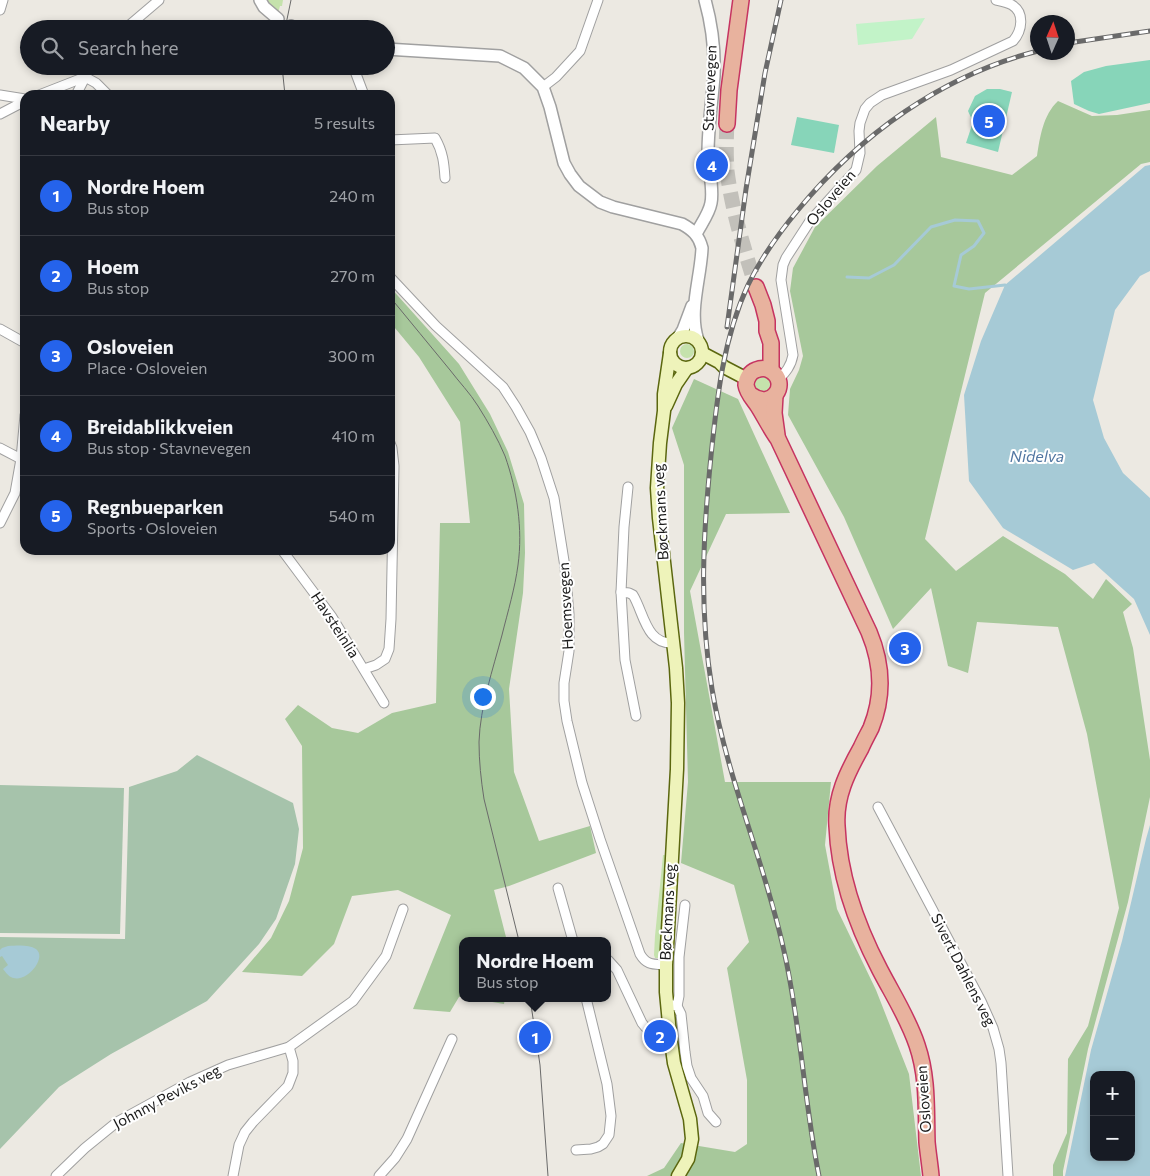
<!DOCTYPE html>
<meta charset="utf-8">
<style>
body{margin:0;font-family:Commissioner,sans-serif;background:#242831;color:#f1f3f6}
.controls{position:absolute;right:15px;bottom:15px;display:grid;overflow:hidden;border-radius:10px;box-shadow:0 2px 8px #0003}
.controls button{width:45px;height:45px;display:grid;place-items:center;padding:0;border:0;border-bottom:1px solid #363941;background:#171b24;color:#f1f3f6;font:25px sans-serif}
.compass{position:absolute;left:1030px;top:15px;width:45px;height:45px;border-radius:50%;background:#171b24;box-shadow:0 2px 8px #0003;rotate:3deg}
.you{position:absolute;left:482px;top:696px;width:18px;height:18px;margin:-12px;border:4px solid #fff;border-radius:50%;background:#1a73e8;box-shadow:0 0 0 8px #1a73e833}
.badge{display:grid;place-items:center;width:32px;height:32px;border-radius:50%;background:#2563eb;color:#fff;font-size:16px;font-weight:700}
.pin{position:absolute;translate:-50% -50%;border:2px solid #fff;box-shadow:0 1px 5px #0006}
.popup{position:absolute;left:459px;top:937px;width:152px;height:65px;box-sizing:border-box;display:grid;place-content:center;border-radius:10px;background:#171b24;filter:drop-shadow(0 1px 4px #0005);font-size:16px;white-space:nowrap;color:#9ea1a6}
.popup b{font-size:19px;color:#f1f3f6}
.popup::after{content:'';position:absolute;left:50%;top:100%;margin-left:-10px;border:10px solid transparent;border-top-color:#171b24}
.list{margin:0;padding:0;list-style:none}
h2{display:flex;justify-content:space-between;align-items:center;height:65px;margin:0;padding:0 20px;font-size:21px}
h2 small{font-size:16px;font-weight:400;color:#9ea1a6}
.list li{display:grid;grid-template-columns:32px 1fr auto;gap:15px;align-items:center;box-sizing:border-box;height:80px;padding:0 20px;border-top:1px solid #363941}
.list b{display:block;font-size:19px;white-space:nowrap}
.list p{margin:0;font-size:16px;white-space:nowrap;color:#9ea1a6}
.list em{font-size:16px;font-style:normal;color:#9ea1a6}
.icon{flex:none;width:28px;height:28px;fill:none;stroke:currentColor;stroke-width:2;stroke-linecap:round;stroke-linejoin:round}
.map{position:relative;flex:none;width:1150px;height:1176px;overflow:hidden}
.search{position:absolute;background:#171b24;box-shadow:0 2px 8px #0003;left:20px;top:20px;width:375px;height:55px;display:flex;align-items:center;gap:12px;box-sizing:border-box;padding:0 18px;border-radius:28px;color:#9ea1a6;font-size:19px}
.panel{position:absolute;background:#171b24;box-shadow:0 2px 8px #0003;left:20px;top:90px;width:375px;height:465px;border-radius:15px}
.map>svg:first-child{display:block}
.grass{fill:#c5e2ac}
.forest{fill:#a7c89b}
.cemetery{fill:#a6c3ab}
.park{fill:#c2f3c8}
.pitch{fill:#87d5b9}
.water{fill:#a6cad6;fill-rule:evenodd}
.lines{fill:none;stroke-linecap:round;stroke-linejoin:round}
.stream{stroke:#a6cad6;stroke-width:3}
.trunk-tunnel{stroke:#c2c0ba;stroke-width:15;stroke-dasharray:15 8;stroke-linecap:butt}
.minor-casing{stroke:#a0a0a0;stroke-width:11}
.tertiary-casing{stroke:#a0a0a0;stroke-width:14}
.secondary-casing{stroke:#5b670f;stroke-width:15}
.trunk-casing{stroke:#c63461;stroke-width:18}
.minor{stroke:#fff;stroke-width:9}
.tertiary{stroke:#fff;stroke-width:11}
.secondary{stroke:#eef3ba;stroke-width:12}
.trunk{stroke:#e8b29e;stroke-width:15}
.tram{stroke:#6a6a6a;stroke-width:1}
.rail-casing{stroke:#6a6a6a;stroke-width:5}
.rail{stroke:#fff;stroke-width:3;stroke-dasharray:9;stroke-linecap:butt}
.labels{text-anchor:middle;stroke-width:4;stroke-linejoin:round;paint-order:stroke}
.street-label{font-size:15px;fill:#1c1c1c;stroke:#fff}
.water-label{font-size:16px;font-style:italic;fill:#5277a2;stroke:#fff}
</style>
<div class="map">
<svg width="1150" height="1176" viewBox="0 0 1150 1176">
<rect width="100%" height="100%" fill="#ece9e2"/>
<g class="grass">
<path d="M266,0h17l-1,6h-2l-2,7z"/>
<circle cx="687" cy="351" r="7"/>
<circle cx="762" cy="384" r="8"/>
<path d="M663,855h3l-6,99 -2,4h-3l-1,-3 1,-19z"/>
</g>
<g class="forest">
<path d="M1058,101l34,15 25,-1 33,-5v52l-9,2 -156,129 -60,246 31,32 47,-35 62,38 28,25 13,-20 26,25 -9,8 10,36 17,112v37l-22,105 -40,147 -25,122v5h-10v-11l14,-32 1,-74 20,-33 31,-118 -32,-174 -29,-107 -81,-5 -9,51 -20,-7 -17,-78 -38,41 -49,-112 -56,-102 2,-26 9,-19 4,-14 -13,-65 3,-23 22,-41 62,-61 59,-49 5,40 71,18 25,-19c3,-19 6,-41 21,-55z"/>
<path d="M390,287l69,77 31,50 18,38 16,52 1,49 -2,40 -14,96 5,83 25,69 51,-15 6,27 -87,33 -15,4 13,51h-45v56h-3l-9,15 -37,-3 38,-94 -53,-25 -46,6 -18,48 -32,32 -60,-4 29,-34 18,-37 14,-53 -1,-102 -17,-27 13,-14 34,23 26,5 34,-20 44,-10 4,-180h30l-10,-101 -41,-65 -29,-35z"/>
<path d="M694,379l44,20 52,114 -64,1 -36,77 35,191h106l-6,63 12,64 39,81 33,84 12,102h-274l17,-8 17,-25 54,9 12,-8v-64l-20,-112 22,-26 -15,-57 -53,-22 7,-81 -4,-149v-168l-12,-37z"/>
<path d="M469,998h36l-1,6z"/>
</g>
<g class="cemetery">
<path d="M197,755l96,48 6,26 -4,35 -19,55 -17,25 -52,57 -96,53 -52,33 -59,62v-212l125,2 4,-152 48,-16z"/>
<path d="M0,785l124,3 -4,146 -120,-1z"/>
</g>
<path class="park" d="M925,18l-13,21 -54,6 -2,-21z"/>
<g class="pitch">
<path d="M1150,60v43l-51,11 -10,-3 -15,-7 -3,-23 13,-9 22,-6z"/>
<path d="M987,89h13l12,3 -14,60 -32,-9 7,-21 -5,-11 7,-15z"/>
<path d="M797,117l42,8 -5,28 -43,-8z"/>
</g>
<g class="water">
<path d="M1150,165v106l-10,5 -25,34 -22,90 11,38 19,35 27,25v137l-16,-36 -40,-36 -21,7 -70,-42 -34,-47 -5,-86 17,-54 24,-56 140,-119z"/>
<path d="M1150,825v351h-85l26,-126 31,-109 24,-102zM1094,1075h37v82h-37z"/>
<path d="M8,946c8,0 20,-2 28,3 12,9 -11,36 -25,28 -3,-1 -6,-6 -8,-8l5,-4 -6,-9 -2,1v-7l2,-2z"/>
</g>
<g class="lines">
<path class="stream" d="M847,277l22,1 25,-13 37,-38 24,-7 23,1 6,12 -10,13 -13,9 -7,31 15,3 36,-4"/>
<path class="trunk-tunnel" d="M727,124c-1,16 -1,31 0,47 5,39 17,78 29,116"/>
<defs>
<g id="minor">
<path d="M0,10l3,-10"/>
<path d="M125,29l34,-29"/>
<path d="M353,66l11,29"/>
<path d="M543,87l13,-10 24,-26 18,-51"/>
<path d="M0,95l25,4"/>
<path d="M39,95l46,-18 11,6 12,12"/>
<path d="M76,95l15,-29"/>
<path d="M0,114l25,-13"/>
<path d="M390,140l45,-2c8,14 9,25 10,40"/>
<path d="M390,277l46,49 67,61 13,20 14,25 11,26 13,40 11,69 4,47v37l-5,32v18l3,20 15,62 18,56 40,115c7,12 14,10 26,11"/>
<path d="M0,329l25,14"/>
<path d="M778,380c8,-8 13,-14 15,-25l-12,-75 2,-15 3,-7 24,-37 46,-51 4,-17 -1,-22 1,-8 5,-14 5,-6 12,-8 69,-25 62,-29c9,-10 12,-28 -1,-36 -5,-3 -11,-4 -16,-5"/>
<path d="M0,448l21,11"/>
<path d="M628,487l-4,40 -3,65 8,1 4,2c11,18 13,50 41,48"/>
<path d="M0,523l15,-30 6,-34 4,-44"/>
<path d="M282,550l50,67 52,86"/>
<path d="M621,592l4,68 11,56"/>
<path d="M364,669l12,-4 9,-6 4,-10 2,-30 3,-153 -2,-18 -2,-5"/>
<path d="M878,807l103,194 12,27 6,21 2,14 7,113"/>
<path d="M558,888l15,53"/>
<path d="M608,960l9,10 25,53c9,12 13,12 28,11"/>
<path d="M667,1004l10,2 4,8 4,38 2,14 4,12 12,18 5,17 8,9"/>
<path d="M677,1006l2,-10v-39l6,-52"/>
<path d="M576,1150l15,-1 7,-2 5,-3 6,-9 2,-19 -4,-32 -21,-86"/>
<path d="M56,1176l29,-28 32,-26 73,-40 38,-17 61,-18 64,-46 33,-45 17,-47"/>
<path d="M233,1176l6,-31 6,-13 8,-10 35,-36 5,-13v-12l-4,-14"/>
<path d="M379,1176l16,-18 12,-19 45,-100"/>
</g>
<g id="tertiary">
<path d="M260,0l4,7 14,12"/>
<path d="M291,26l5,3"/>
<path d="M386,49l114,7 24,12 19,19 7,20 14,56 6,11 9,12 21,16 13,5 69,17c11,6 17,12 20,24 -1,29 -14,64 -4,92"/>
<path d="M696,234c5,-10 13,-20 15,-31 3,-15 -3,-35 -3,-50 0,-26 4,-51 6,-77 1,-26 -2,-51 -9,-76"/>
<path d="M678,338l5,-8 9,-24"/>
</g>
<g id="secondary">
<circle cx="686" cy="352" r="16"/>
<path d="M670,353l-6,41v17l-4,32 -3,45 2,30 17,150 2,35 -1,66 -11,196v27l4,42 4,29 16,56 2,20 -4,20 -10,17"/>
<path d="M702,353l17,9 5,5 23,12"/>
<path d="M666,406l10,-22 11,-16"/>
</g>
<g id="trunk">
<path d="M727,124l2,-34 12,-90"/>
<path d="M756,287l7,18 4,16v10l4,12v27"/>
<path d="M751,395c21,16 39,-12 20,-24 -4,-3 -10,-3 -15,-1 -6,2 -10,9 -10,15 1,8 8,15 12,21 7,11 12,22 20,33l91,193c13,31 15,64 2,96 -3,6 -7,13 -10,20 -14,25 -26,49 -24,78 2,51 20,100 43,144 13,25 28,48 37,75 11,32 9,64 10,97 1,11 3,23 4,34"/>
<path d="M775,395l-1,18 3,22"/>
</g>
</defs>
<use href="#minor" class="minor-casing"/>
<use href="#tertiary" class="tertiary-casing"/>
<use href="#secondary" class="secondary-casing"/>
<use href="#trunk" class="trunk-casing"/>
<use href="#minor" class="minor"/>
<use href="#tertiary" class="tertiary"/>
<use href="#secondary" class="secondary"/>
<use href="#trunk" class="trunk"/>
<g class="tram">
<path d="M285,29l6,-29"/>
<path d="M282,66l3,29"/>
<path d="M390,297c20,24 40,49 60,73 9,12 20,23 28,36 10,16 20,33 27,50 12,34 18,73 13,109 -3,23 -10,46 -16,70 -9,34 -22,72 -23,107 0,19 2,38 5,57l35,142"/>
<path d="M530,998l10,67 8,111"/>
</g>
<defs>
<g id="rail">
<path d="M1068,43l82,-12"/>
<path d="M727,327l19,-138 19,-116 16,-73"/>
<path d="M819,1176c-15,-74 -18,-150 -35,-225 -19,-88 -57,-172 -72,-262 -13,-80 -9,-154 -1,-233 6,-58 12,-117 37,-171 13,-27 31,-52 50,-75 62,-75 144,-135 240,-159"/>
</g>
</defs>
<use href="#rail" class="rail-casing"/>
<use href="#rail" class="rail"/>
</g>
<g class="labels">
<g class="street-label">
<text transform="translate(710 88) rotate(-88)" y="5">Stavnevegen</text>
<text transform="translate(831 198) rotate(-50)" y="5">Osloveien</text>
<text transform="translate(661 512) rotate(-93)" y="5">Bøckmans veg</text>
<text transform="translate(566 606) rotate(-93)" y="5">Hoemsvegen</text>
<text transform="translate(335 625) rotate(57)" y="5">Havsteinlia</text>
<text transform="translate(668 912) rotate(-87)" y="5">Bøckmans veg</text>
<text transform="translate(963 970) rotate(63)" y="5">Sivert Dahlens veg</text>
<text transform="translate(167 1097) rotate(-28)" y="5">Johnny Peviks veg</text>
<text transform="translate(924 1099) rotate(-94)" y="5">Osloveien</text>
</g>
<g class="water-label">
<text x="1037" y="462">Nidelva</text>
</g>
</g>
</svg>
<div class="controls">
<button>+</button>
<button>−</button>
</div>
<svg class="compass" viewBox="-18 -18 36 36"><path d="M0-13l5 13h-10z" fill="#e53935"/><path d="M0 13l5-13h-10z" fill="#9ea1a6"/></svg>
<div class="you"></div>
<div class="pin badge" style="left:535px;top:1037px">1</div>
<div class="popup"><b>Nordre Hoem</b>Bus stop</div>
<div class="pin badge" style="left:660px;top:1036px">2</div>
<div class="pin badge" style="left:905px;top:648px">3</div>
<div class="pin badge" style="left:712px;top:165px">4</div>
<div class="pin badge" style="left:989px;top:121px">5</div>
<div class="search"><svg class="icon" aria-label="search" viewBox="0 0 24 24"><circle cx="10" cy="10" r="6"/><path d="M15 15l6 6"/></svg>Search here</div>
<section class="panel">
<h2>Nearby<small>5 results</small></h2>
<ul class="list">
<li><span class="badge">1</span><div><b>Nordre Hoem</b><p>Bus stop</p></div><em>240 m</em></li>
<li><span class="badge">2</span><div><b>Hoem</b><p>Bus stop</p></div><em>270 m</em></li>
<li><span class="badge">3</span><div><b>Osloveien</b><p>Place · Osloveien</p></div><em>300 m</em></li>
<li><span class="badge">4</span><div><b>Breidablikkveien</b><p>Bus stop · Stavnevegen</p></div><em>410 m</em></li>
<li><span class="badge">5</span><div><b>Regnbueparken</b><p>Sports · Osloveien</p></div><em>540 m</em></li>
</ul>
</section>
</div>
